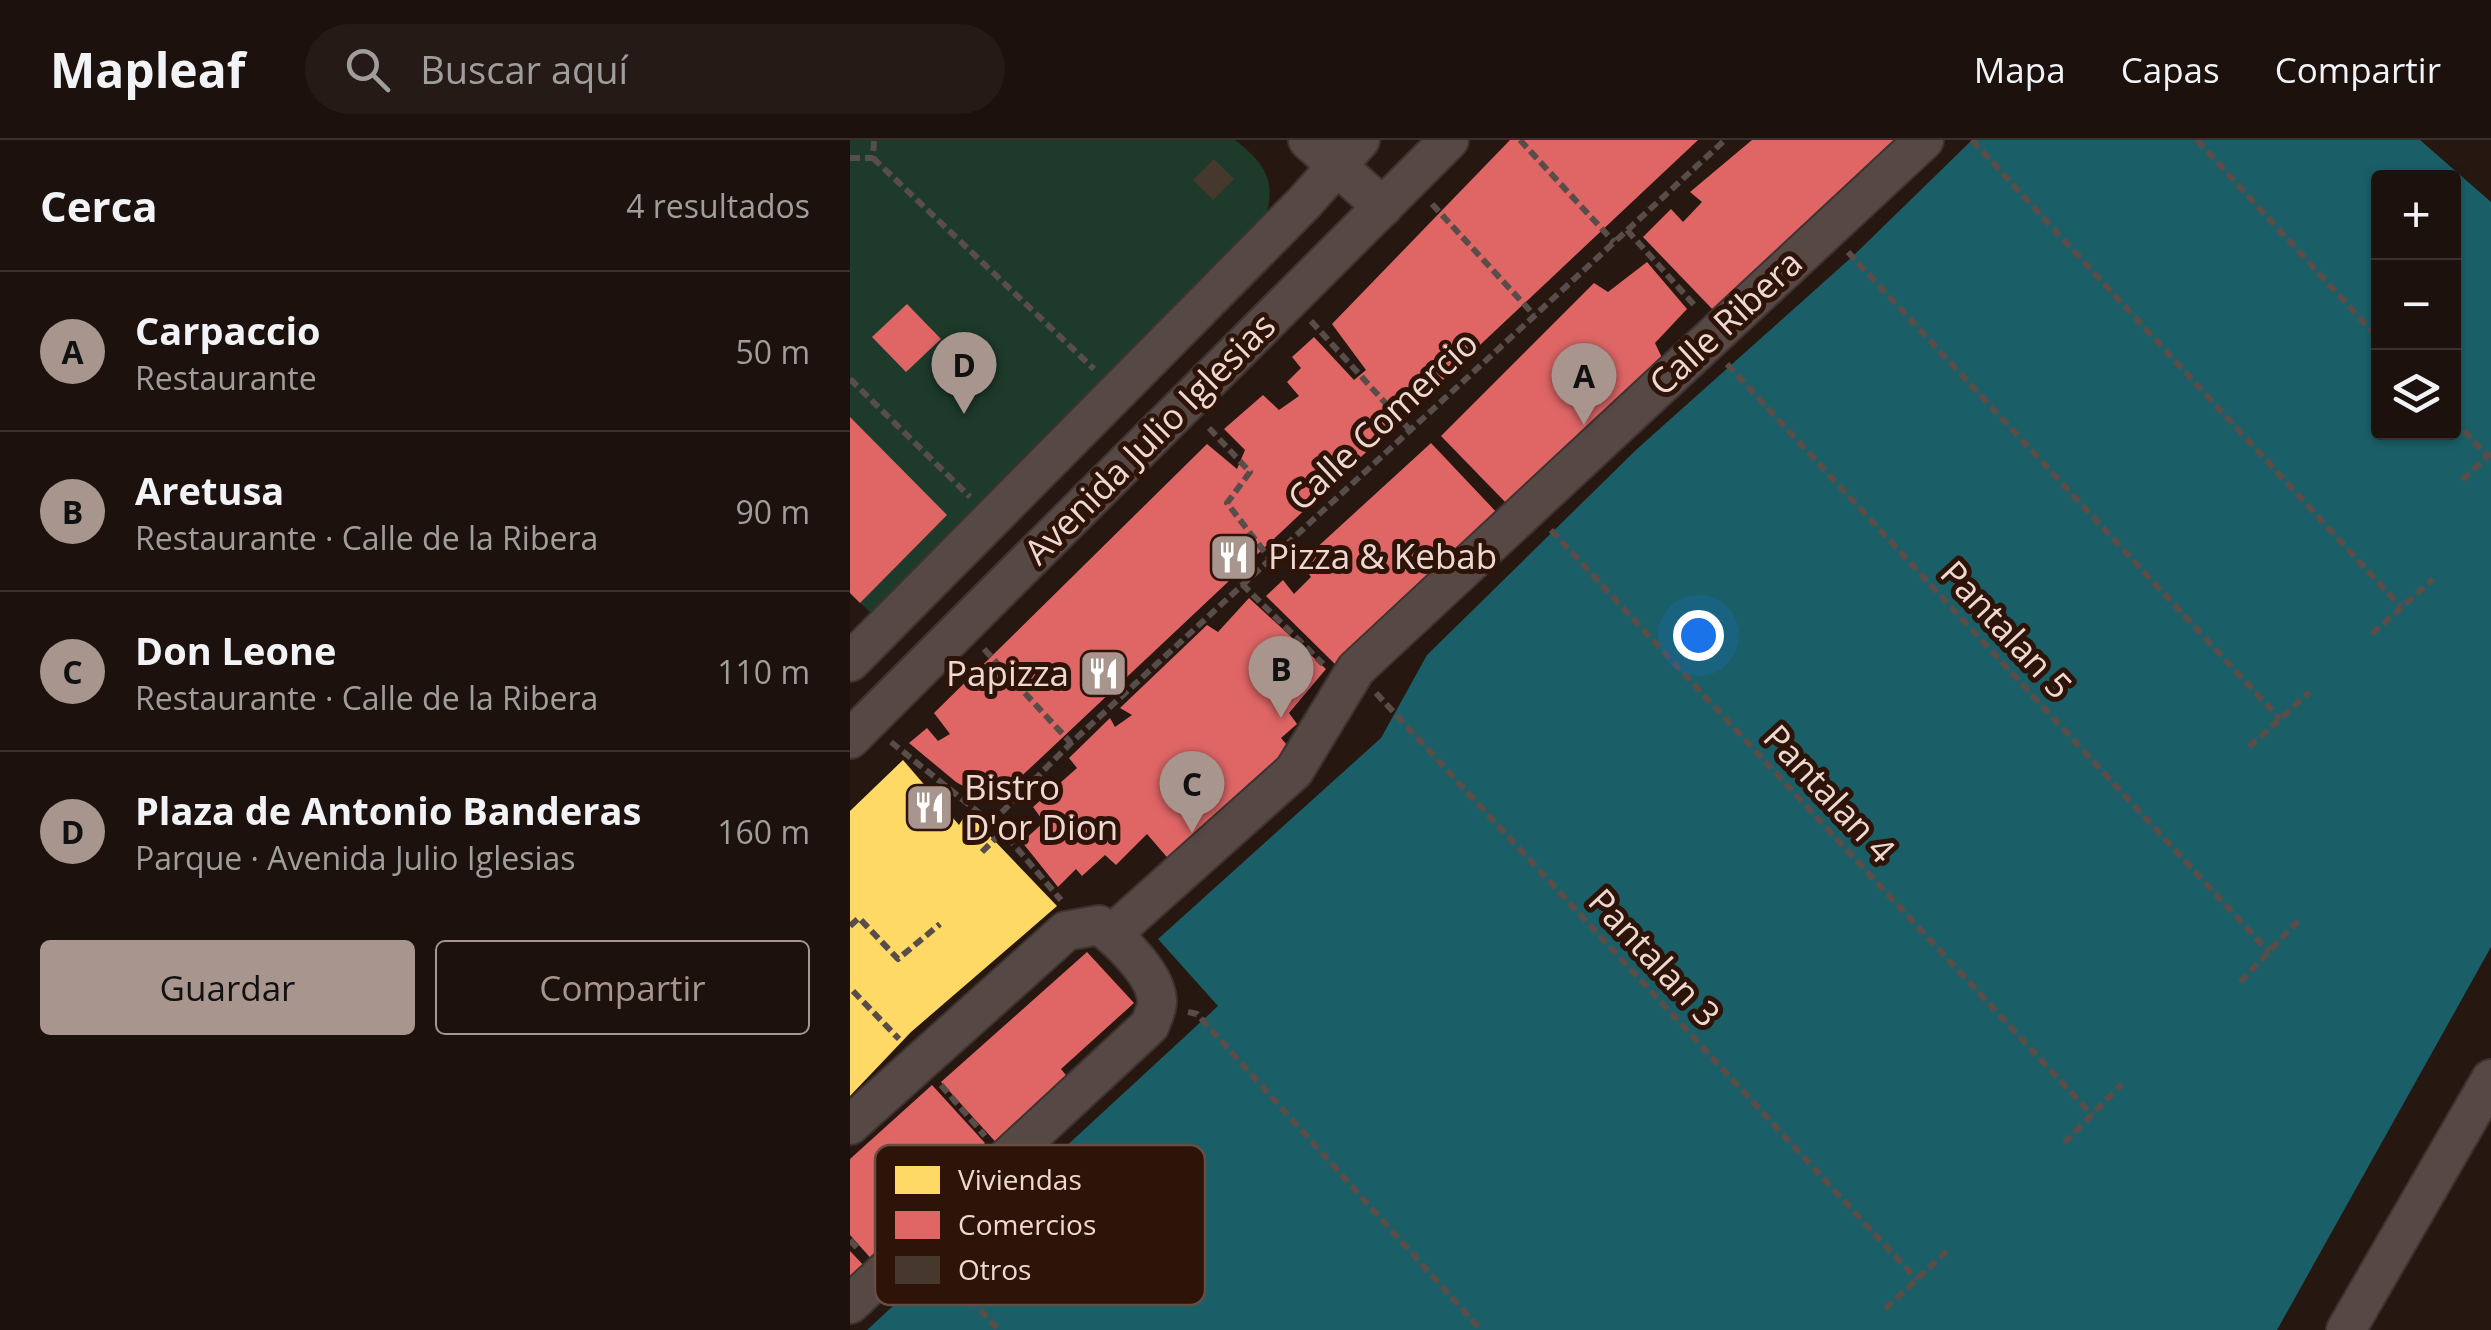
<!DOCTYPE html>
<html lang="es">
<meta charset="utf-8">
<style>
body{margin:0;font-family:"Open Sans",sans-serif;background:#251a16;color:#f1f3f6}
.controls{position:absolute;right:30px;top:30px;display:grid;overflow:hidden;border-radius:10px;box-shadow:0 2px 8px #0004}
.controls button{width:90px;height:90px;display:grid;place-items:center;padding:0;border:0;border-bottom:2px solid #3a312e;background:#1c110d;color:#f1f3f6;font:50px sans-serif}
.you{position:absolute;left:848px;top:495px;width:35px;height:35px;margin:-25px;border:8px solid #fff;border-radius:50%;background:#1a73e8;box-shadow:0 0 0 15px #1a73e833}
.badge{display:grid;place-items:center;width:65px;height:65px;border-radius:50%;background:#a7958e;color:#111;font-size:32px;font-weight:700}
.pin{position:absolute;translate:-50% -82px;filter:drop-shadow(0 2px 5px #0008)}
.pin::after{content:'';position:absolute;top:52px;width:35px;height:30px;background:inherit;clip-path:polygon(0 0,100% 0,50% 100%)}
.list{margin:0;padding:0;list-style:none}
h2{display:flex;justify-content:space-between;align-items:center;height:130px;margin:0;padding:0 40px;font-size:42px}
h2 small{font-size:32px;font-weight:400;color:#a09d9d}
.list li{display:grid;grid-template-columns:65px 1fr auto;gap:30px;align-items:center;box-sizing:border-box;height:160px;padding:0 40px;border-top:2px solid #3a312e}
.list b{display:block;font-size:38px;white-space:nowrap}
.list p{margin:0;font-size:32px;white-space:nowrap;color:#a09d9d}
.list em{font-size:32px;font-style:normal;color:#a09d9d}
.actions{display:flex;gap:20px;padding:30px 40px}
.actions a{flex:1;padding:22px 0;border:2px solid #a7958e;border-radius:10px;text-align:center;font-size:35px;color:#a7958e}
.actions .main{background:#a7958e;color:#111}
.icon{flex:none;width:55px;height:55px;fill:none;stroke:currentColor;stroke-width:2;stroke-linecap:round;stroke-linejoin:round}
.map{position:relative;flex:none;width:1641px;height:1190px;overflow:hidden}
header{display:flex;align-items:center;gap:60px;box-sizing:border-box;height:140px;padding:0 50px;background:#1c110d;border-bottom:2px solid #3a312e}
header strong{font-size:48px}
nav{display:flex;gap:55px;margin-inline-start:auto;font-size:35px}
.search{width:700px;height:90px;background:#251a16;display:flex;align-items:center;gap:25px;box-sizing:border-box;padding:0 35px;border-radius:55px;color:#a09d9d;font-size:38px}
main{display:flex}
aside{flex:1;background:#1c110d}
.map>svg:first-child{display:block}
.green{fill:#1d3a2b}
.water{fill:#1a5f67;fill-rule:evenodd}
.homes{fill:#ffd966}
.shops{fill:#e06666}
.building{fill:#46382d}
.lines{fill:none;stroke-linecap:round;stroke-linejoin:round}
.minor-casing{stroke:#3f332f;stroke-width:42}
.path{stroke:#584d49;stroke-width:6;stroke-dasharray:10 5;stroke-linecap:butt}
.minor{stroke:#564945;stroke-width:38}
.labels{text-anchor:middle;stroke-width:10;stroke-linejoin:round;paint-order:stroke}
.street-label{font-size:35px;fill:#edd9d2;stroke:#2e1309}
.poi-label{font-size:35px;fill:#edd9d2;stroke:#2e1309;text-anchor:start}
.key{fill:#2e1309;stroke:#674e45;stroke-width:2.5}
.key-label{font-size:28px;fill:#edd9d2}
</style>
<header>
<strong>Mapleaf</strong>
<div class="search"><svg class="icon" aria-label="search" viewBox="0 0 24 24"><circle cx="10" cy="10" r="6"/><path d="M15 15l6 6"/></svg>Buscar aquí</div>
<nav><a>Mapa</a><a>Capas</a><a>Compartir</a></nav>
</header>
<main>
<aside>
<h2>Cerca<small>4 resultados</small></h2>
<ul class="list">
<li><span class="badge">A</span><div><b>Carpaccio</b><p>Restaurante</p></div><em>50 m</em></li>
<li><span class="badge">B</span><div><b>Aretusa</b><p>Restaurante · Calle de la Ribera</p></div><em>90 m</em></li>
<li><span class="badge">C</span><div><b>Don Leone</b><p>Restaurante · Calle de la Ribera</p></div><em>110 m</em></li>
<li><span class="badge">D</span><div><b>Plaza de Antonio Banderas</b><p>Parque · Avenida Julio Iglesias</p></div><em>160 m</em></li>
</ul>
<div class="actions"><a class="main">Guardar</a><a>Compartir</a></div>
</aside>
<div class="map">
<svg width="1641" height="1190" viewBox="0 0 1641 1190">
<rect width="100%" height="100%" fill="#261711"/>
<path class="green" d="M0,0h385c27,21 42,39 31,75l-389,404 -27,-26z"/>
<path class="water" d="M1122,0h448l71,62v745l-214,383h-1410l351,-324 -60,-67 223,-201 46,-83 210,-206 216,-193zM1528,38h76v254h-76z"/>
<path class="homes" d="M53,620l56,65 8,-13 90,94 -146,126 -61,64v-285z"/>
<g class="shops">
<path d="M660,0h188l-705,663 -37,-21 -47,-39 18,-15 11,13 12,-7 -16,-21 273,-269 30,25 8,-19 -21,-21 39,-34 16,15 20,-14 -12,-14 14,-14 -9,-11 22,-20 40,43 12,-10 -34,-46z"/>
<path d="M902,0h148l-184,173 -73,-76 28,-28 12,13 19,-20 -12,-10z"/>
<path d="M797,122l40,47 -32,34 9,19 -155,144 -68,-70 153,-153 14,9z"/>
<path d="M57,164l34,35 -35,33 -34,-35z"/>
<path d="M0,277l97,98 -87,88 -10,-10z"/>
<path d="M581,303l70,74 -163,150 -72,-71 17,-16 11,14 17,-17 -10,-15z"/>
<path d="M399,458l77,71 -37,44 8,11 -16,14 11,13 -120,112 -25,-29 -31,31 -11,-10 -23,21 -6,-7 -18,18 -36,-45 22,-20 -11,-15 44,-39 -8,-10 41,-40 5,9 17,-12 -12,-7 87,-83 11,7z"/>
<path d="M237,812l47,51 -73,66 13,16 -72,64 -61,-67z"/>
<path d="M82,945l53,58 -18,17 10,11 -102,92 -25,-28v-76z"/>
<path d="M0,1111l19,20 -19,18z"/>
</g>
<path class="building" d="M364,19l20,20 -21,21 -20,-20z"/>
<g class="lines">
<defs>
<g id="minor">
<path d="M458,0l75,67"/>
<path d="M0,522l454,-459 56,-63"/>
<path d="M0,599l599,-599"/>
<path d="M262,794l182,-163 62,-102 568,-529"/>
<path d="M0,985l216,-194 33,-6c20,14 58,50 58,77 0,7 -5,16 -7,23l-300,279"/>
<path d="M1496,1190l145,-251"/>
</g>
</defs>
<use href="#minor" class="minor-casing"/>
<g class="path">
<path d="M670,0l94,102"/>
<path d="M1122,0l429,467"/>
<path d="M1347,0l181,198"/>
<path d="M0,18h23l1,-18"/>
<path d="M23,18l221,211"/>
<path d="M582,64l102,111"/>
<path d="M777,90l69,77"/>
<path d="M998,112l432,467"/>
<path d="M461,181l98,108"/>
<path d="M877,224l542,588"/>
<path d="M0,239l120,118"/>
<path d="M1604,279l33,37"/>
<path d="M359,288l41,44 -23,31 43,56"/>
<path d="M1612,340l29,-27"/>
<path d="M701,390l541,585"/>
<path d="M392,444l81,80"/>
<path d="M1522,494l61,-55"/>
<path d="M134,509l87,94"/>
<path d="M526,553l541,587"/>
<path d="M41,602l112,90 58,68"/>
<path d="M1399,607l61,-55"/>
<path d="M141,683l80,-80 654,-603"/>
<path d="M132,712l20,-20"/>
<path d="M0,786l9,-8 39,41 42,-35"/>
<path d="M1390,842l58,-61"/>
<path d="M3,851l46,48"/>
<path d="M338,872l9,2 284,316"/>
<path d="M91,945l44,51"/>
<path d="M1214,1003l58,-59"/>
<path d="M0,1100l10,11"/>
<path d="M89,1126l60,64"/>
<path d="M1035,1169l62,-58"/>
</g>
<use href="#minor" class="minor"/>
</g>
<defs>
<symbol id="restaurant-square" viewBox="-11 -11 22 22"><rect x="-9" y="-9" width="18" height="18" rx="4" fill="#a7958e" stroke="#2e1309"/><path d="M-5-6h1v4h1v-4h1v4h1v-4h1v5L-1.5 .5V6h-2V.5L-5-1ZM5-6V6H3V1.5H1.5Q1.5-4 5-6Z" fill="#fff"/></symbol>
</defs>
<g fill-rule="evenodd">
<use href="#restaurant-square" x="356" y="390" width="55" height="55"/>
<use href="#restaurant-square" x="226" y="506" width="55" height="55"/>
<use href="#restaurant-square" x="52" y="640" width="55" height="55"/>
</g>
<g class="labels">
<g class="street-label">
<text transform="translate(876 183) rotate(-43)" y="12">Calle Ribera</text>
<text transform="translate(533 281) rotate(-43)" y="12">Calle Comercio</text>
<text transform="translate(300 299) rotate(-45)" y="12">Avenida Julio Iglesias</text>
<text transform="translate(1156 490) rotate(47)" y="12">Pantalan 5</text>
<text transform="translate(979 654) rotate(47)" y="12">Pantalan 4</text>
<text transform="translate(804 818) rotate(47)" y="12">Pantalan 3</text>
</g>
<g class="poi-label">
<text x="418" y="429">Pizza &amp; Kebab</text>
<text x="219" y="546" text-anchor="end">Papizza</text>
<text x="114" y="660">Bistro<tspan x="114" dy="40">D'or Dion</tspan></text>
</g>
</g>
<rect x="25" y="1005" width="330" height="160" rx="15" class="key"/>
<rect x="45" y="1026" width="45" height="28" fill="#ffd966"/>
<rect x="45" y="1071" width="45" height="28" fill="#e06666"/>
<rect x="45" y="1116" width="45" height="28" fill="#46382d"/>
<g class="key-label">
<text x="108" y="1050">Viviendas</text>
<text x="108" y="1095">Comercios</text>
<text x="108" y="1140">Otros</text>
</g>
</svg>
<div class="controls">
<button>+</button>
<button>−</button>
<button><svg class="icon" aria-label="layers" viewBox="0 0 24 24"><path d="M12 4l9 5-9 5-9-5zM3 14l9 5 9-5"/></svg></button>
</div>
<div class="you"></div>
<div class="pin badge" style="left:734px;top:285px">A</div>
<div class="pin badge" style="left:431px;top:578px">B</div>
<div class="pin badge" style="left:342px;top:693px">C</div>
<div class="pin badge" style="left:114px;top:274px">D</div>
</div>
</main>
